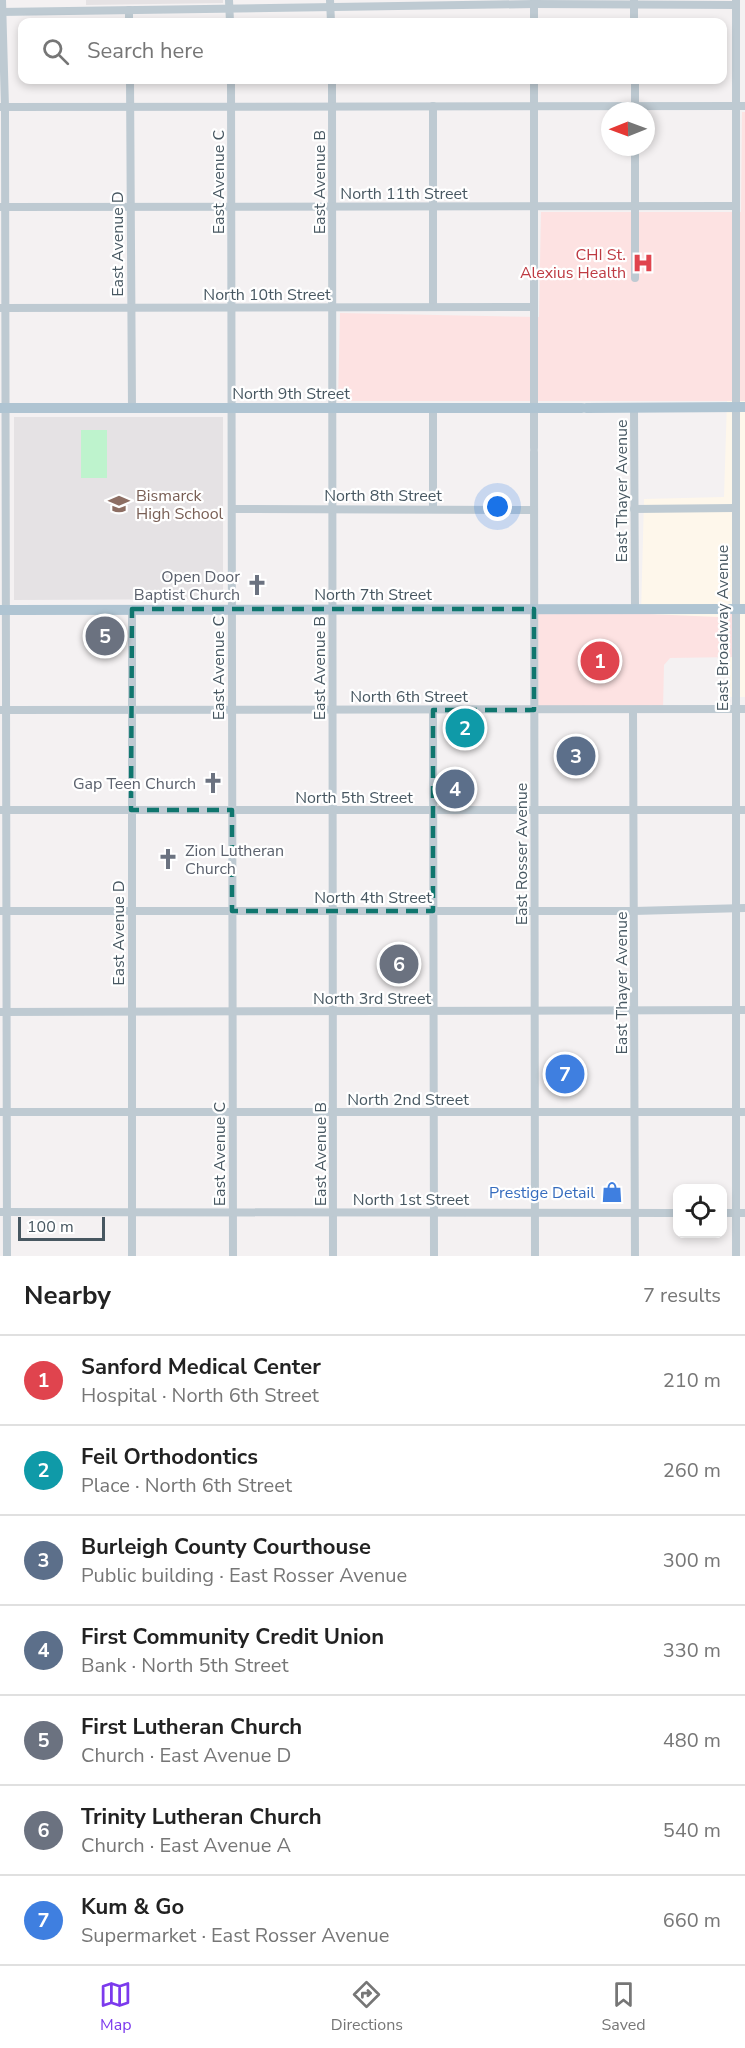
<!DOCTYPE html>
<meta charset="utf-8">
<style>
body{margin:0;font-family:"Nunito Sans",sans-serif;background:#f2f2f2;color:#222}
.controls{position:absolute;right:18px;bottom:18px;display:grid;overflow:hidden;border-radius:12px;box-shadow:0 3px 9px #0003}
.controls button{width:54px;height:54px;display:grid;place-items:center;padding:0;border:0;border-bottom:2px solid #e0e0e0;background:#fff;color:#222;font:30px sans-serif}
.compass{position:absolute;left:601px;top:102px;width:54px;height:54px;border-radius:50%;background:#fff;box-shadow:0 3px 9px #0003;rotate:269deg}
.scale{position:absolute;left:18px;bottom:15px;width:87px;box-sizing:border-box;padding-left:6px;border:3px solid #475761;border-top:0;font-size:16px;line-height:21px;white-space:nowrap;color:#475761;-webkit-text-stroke:4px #fff;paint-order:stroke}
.you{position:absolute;left:498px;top:507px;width:21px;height:21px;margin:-15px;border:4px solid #fff;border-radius:50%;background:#1a73e8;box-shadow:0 0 0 9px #1a73e833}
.badge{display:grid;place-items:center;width:39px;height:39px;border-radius:50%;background:#7c3aed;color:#fff;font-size:20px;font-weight:700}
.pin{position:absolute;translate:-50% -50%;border:3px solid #fff;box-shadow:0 2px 6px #0006}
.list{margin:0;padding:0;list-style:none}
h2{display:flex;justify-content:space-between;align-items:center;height:78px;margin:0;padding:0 24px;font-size:26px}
h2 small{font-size:20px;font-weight:400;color:#767676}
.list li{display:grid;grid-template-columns:39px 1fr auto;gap:18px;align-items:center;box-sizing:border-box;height:90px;padding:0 24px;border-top:2px solid #e0e0e0}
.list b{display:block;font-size:22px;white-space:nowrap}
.list p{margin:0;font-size:20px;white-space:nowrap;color:#767676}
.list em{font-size:20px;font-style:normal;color:#767676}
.icon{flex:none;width:33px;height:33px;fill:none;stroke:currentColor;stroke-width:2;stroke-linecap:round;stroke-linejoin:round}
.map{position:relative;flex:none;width:745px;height:1256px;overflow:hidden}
.search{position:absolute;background:#fff;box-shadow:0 3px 9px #0003;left:18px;right:18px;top:18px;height:66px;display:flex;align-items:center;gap:15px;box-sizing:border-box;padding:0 21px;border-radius:12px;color:#767676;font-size:22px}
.sheet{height:708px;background:#fff}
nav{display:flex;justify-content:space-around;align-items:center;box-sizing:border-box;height:84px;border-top:2px solid #e0e0e0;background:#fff;font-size:16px;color:#767676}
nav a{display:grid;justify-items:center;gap:3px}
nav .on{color:#7c3aed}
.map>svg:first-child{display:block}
.commercial{fill:#fef7eb}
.education{fill:#e5e2e4}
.medical{fill:#fde2e2}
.green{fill:#bef3cd}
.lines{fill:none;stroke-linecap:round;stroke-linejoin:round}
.minor{stroke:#becad2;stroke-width:8}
.major{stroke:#afc4d2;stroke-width:10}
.marked{fill:none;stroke:#0f766e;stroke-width:4.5;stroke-dasharray:12 8;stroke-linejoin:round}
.labels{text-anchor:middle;stroke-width:4.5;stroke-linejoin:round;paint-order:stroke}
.street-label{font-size:16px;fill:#475761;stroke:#fff}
.health-label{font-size:16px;fill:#be3a42;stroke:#fff;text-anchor:end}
.education-label{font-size:16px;fill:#785e54;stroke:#fff;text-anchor:start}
.worship-label{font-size:16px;fill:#5b616d;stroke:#fff;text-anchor:end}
.shop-label{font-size:16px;fill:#366cbe;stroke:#fff;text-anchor:end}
</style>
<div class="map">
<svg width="745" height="1256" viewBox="0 0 745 1256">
<rect width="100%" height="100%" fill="#f4f1f2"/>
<path class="commercial" d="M727,401h18v296h-15v-40l-89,-43 3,-115 80,-2z"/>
<g class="education">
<path d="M86,0h137v3l-137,2z"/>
<path d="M14,417h209v182l-209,1z"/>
</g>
<g class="medical">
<path d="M742,112h3v289h-407l2,-88 199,4 2,-105h200z"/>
<path d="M534,609l184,8 7,-8h10v48l-65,1 -6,7 -1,44 -129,1z"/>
</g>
<rect class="green" x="81" y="430" width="26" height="48"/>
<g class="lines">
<g class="minor">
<path d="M2,0l3,107 2,1149"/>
<path d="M229,0l1,22"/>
<path d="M330,0l1,22"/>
<path d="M534,0v22"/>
<path d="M634,0v22"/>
<path d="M129,10v12"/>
<path d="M0,12l534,-8 202,1"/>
<path d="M130,80l2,329"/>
<path d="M231,80l2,1176"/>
<path d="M332,80l1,1176"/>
<path d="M534,80v368"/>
<path d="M635,80v30"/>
<path d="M433,106v201"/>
<path d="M0,107l745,-1"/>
<path d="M635,147v131"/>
<path d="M1,207l735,-1"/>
<path d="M1,308l533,-1"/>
<path d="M433,408v101"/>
<path d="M634,408l1,201"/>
<path d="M534,452l1,804"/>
<path d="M232,509l302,1"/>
<path d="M634,509l101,-1"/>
<path d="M0,710l745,-1"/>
<path d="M433,710l1,546"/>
<path d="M633,710l2,546"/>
<path d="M0,810h745"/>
<path d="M0,911h634l111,-3"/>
<path d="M0,1012l745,-2"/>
<path d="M0,1112h745"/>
<path d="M0,1212l678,1"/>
<path d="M722,1213h23"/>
<path d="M132,1256v-647"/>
<path d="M736,1256v-1256"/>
</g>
<g class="major">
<path d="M0,408h582"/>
<path d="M586,408l159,-1"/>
<path d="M0,610l745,-1"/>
</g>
</g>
<path class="marked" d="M132,609h402v101h-101v201h-201v-101h-101z"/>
<defs>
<symbol id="hospital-bare" viewBox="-9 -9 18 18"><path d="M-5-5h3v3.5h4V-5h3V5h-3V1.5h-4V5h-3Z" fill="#e0444e" stroke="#fff" stroke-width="2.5" paint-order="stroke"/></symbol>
<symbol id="school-bare" viewBox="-9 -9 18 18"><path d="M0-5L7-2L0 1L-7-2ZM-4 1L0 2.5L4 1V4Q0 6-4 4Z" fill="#8d6e63" stroke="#fff" stroke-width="2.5" paint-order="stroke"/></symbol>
<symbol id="church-bare" viewBox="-9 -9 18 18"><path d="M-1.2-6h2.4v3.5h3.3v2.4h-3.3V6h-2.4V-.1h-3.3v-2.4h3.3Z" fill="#6b7280" stroke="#fff" stroke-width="2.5" paint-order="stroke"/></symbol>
<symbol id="shop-bare" viewBox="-9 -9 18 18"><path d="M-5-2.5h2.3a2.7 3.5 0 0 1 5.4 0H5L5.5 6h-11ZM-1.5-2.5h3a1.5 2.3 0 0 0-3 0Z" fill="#3f7fe0" stroke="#fff" stroke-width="2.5" paint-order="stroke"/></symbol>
</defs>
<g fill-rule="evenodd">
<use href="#hospital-bare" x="628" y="248" width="30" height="30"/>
<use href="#school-bare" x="104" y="489" width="30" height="30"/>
<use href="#church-bare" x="242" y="570" width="30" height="30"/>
<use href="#church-bare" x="198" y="768" width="30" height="30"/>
<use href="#church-bare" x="153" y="844" width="30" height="30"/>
<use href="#shop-bare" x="597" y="1177" width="30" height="30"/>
</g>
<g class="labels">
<g class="street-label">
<text transform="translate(218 182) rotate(-90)" y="6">East Avenue C</text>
<text transform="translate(319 182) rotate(-90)" y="6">East Avenue B</text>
<text x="404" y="199">North 11th Street</text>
<text transform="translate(117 244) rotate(-90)" y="6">East Avenue D</text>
<text x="267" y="300">North 10th Street</text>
<text x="291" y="399">North 9th Street</text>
<text transform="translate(621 491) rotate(-90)" y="6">East Thayer Avenue</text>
<text x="383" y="501">North 8th Street</text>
<text x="373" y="600">North 7th Street</text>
<text transform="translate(722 628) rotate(-90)" y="6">East Broadway Avenue</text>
<text transform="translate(218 668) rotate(-90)" y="6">East Avenue C</text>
<text transform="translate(319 668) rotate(-90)" y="6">East Avenue B</text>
<text x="409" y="702">North 6th Street</text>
<text x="354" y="803">North 5th Street</text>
<text transform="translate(521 854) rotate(-90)" y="6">East Rosser Avenue</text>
<text x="373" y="903">North 4th Street</text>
<text transform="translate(118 933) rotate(-90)" y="6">East Avenue D</text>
<text transform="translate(621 983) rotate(-90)" y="6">East Thayer Avenue</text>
<text x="372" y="1004">North 3rd Street</text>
<text x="408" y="1105">North 2nd Street</text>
<text transform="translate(219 1154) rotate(-90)" y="6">East Avenue C</text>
<text transform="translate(320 1154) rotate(-90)" y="6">East Avenue B</text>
<text x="411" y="1205">North 1st Street</text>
</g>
<g class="health-label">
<text x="626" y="260">CHI St.<tspan x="626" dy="18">Alexius Health</tspan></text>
</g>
<g class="education-label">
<text x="136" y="501">Bismarck<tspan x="136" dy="18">High School</tspan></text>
</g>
<g class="worship-label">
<text x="240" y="582">Open Door<tspan x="240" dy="18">Baptist Church</tspan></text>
<text x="196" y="789">Gap Teen Church</text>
<text x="185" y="856" text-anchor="start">Zion Lutheran<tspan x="185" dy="18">Church</tspan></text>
</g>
<g class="shop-label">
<text x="595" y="1198">Prestige Detail</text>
</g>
</g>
</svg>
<div class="controls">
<button><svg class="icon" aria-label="locate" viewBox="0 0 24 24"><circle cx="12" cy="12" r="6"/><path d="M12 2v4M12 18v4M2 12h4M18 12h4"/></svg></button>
</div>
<svg class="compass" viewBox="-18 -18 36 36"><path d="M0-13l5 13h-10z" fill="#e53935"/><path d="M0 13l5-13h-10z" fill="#767676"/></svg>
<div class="scale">100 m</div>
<div class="you"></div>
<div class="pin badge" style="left:600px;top:661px;background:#e0444e">1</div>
<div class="pin badge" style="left:465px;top:728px;background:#0f9aa8">2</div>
<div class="pin badge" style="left:576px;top:756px;background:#5c6f8a">3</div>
<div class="pin badge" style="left:455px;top:789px;background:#5c6f8a">4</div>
<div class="pin badge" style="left:105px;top:636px;background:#6b7280">5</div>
<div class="pin badge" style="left:399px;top:964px;background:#6b7280">6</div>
<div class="pin badge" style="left:565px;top:1074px;background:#3f7fe0">7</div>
<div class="search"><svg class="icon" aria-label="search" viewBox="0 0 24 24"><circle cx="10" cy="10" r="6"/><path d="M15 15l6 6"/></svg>Search here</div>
</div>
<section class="sheet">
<h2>Nearby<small>7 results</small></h2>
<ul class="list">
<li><span class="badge" style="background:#e0444e">1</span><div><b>Sanford Medical Center</b><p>Hospital · North 6th Street</p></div><em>210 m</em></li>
<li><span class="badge" style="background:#0f9aa8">2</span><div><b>Feil Orthodontics</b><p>Place · North 6th Street</p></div><em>260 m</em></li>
<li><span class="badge" style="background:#5c6f8a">3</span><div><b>Burleigh County Courthouse</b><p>Public building · East Rosser Avenue</p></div><em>300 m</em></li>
<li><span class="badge" style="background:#5c6f8a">4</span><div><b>First Community Credit Union</b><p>Bank · North 5th Street</p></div><em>330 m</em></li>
<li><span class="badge" style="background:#6b7280">5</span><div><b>First Lutheran Church</b><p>Church · East Avenue D</p></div><em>480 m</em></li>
<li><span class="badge" style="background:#6b7280">6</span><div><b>Trinity Lutheran Church</b><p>Church · East Avenue A</p></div><em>540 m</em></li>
<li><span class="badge" style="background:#3f7fe0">7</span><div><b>Kum &amp; Go</b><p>Supermarket · East Rosser Avenue</p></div><em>660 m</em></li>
</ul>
</section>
<nav>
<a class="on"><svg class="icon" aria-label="map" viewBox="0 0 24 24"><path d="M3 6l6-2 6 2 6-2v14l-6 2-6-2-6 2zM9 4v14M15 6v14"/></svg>Map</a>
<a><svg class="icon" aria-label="directions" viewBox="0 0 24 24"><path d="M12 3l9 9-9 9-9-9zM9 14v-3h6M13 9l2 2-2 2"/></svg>Directions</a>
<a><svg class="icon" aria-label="saved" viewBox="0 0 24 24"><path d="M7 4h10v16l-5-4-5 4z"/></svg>Saved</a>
</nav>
